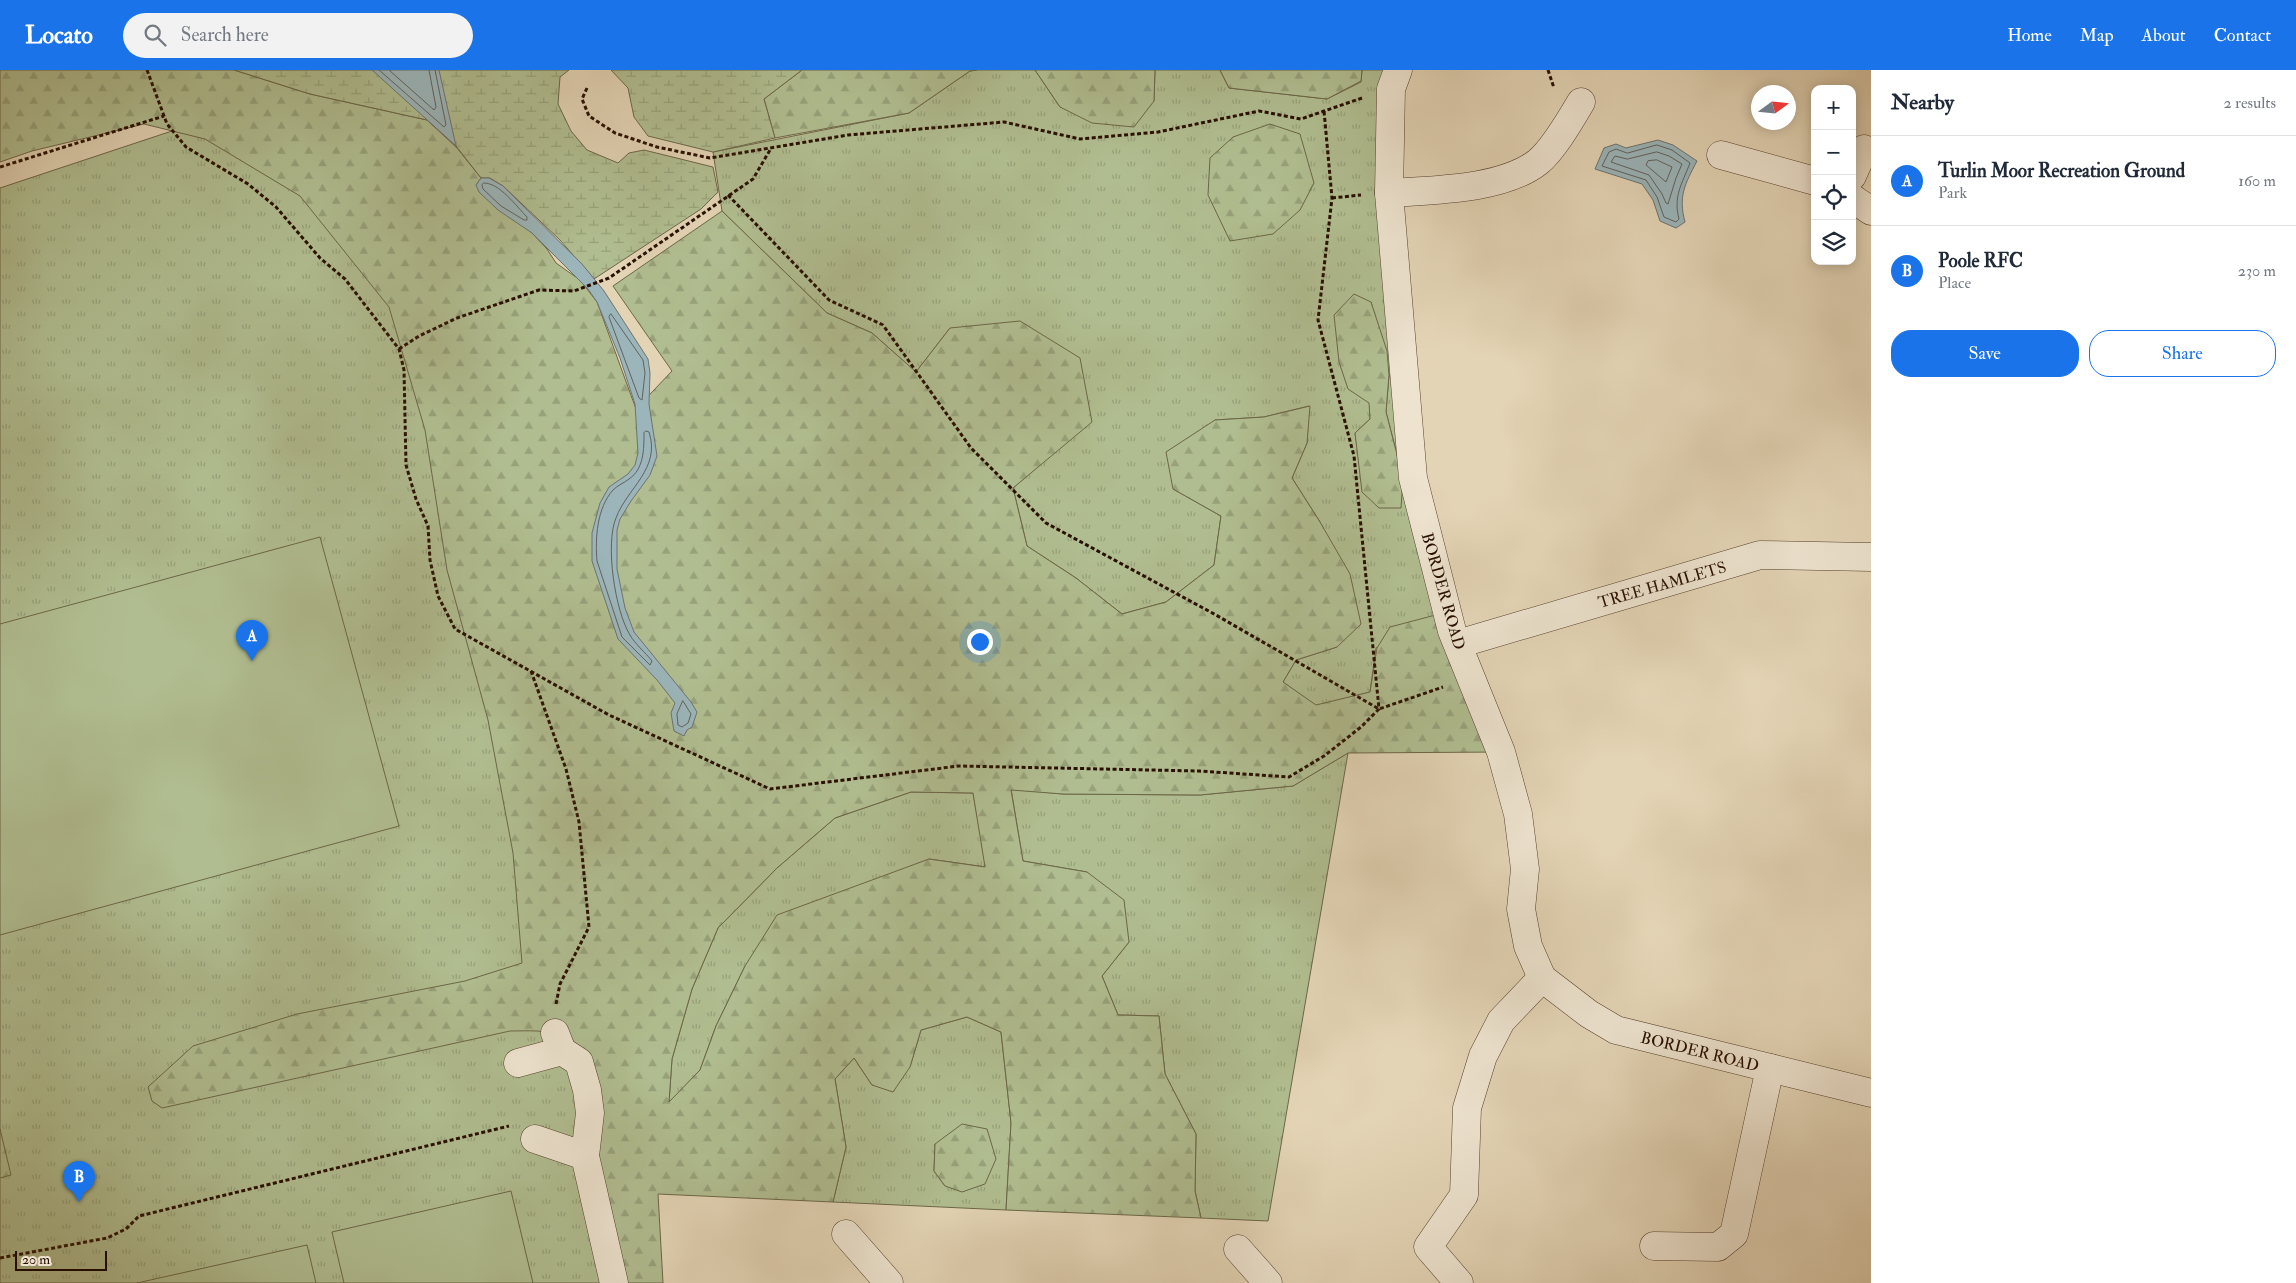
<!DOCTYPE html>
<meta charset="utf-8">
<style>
body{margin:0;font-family:"IM FELL Double Pica",serif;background:#f2f2f3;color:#1f2937}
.controls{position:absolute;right:15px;top:15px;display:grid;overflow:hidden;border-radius:10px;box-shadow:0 2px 12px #0003}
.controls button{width:45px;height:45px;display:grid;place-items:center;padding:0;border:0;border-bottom:1px solid #e0e1e3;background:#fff;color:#1f2937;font:25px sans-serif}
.compass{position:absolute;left:1751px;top:15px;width:45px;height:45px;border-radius:50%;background:#fff;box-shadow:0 2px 12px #0003;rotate:75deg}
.scale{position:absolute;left:15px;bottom:12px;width:92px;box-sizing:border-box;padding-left:5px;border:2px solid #280f00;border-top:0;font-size:14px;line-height:18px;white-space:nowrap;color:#280f00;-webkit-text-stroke:4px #ede3cf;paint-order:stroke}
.you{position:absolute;left:979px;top:571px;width:18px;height:18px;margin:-12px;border:4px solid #fff;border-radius:50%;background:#1a73e8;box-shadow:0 0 0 8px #1a73e833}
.badge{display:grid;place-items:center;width:32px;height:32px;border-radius:50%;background:#1a73e8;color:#fff;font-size:16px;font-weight:700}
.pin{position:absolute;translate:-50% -41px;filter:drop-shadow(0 1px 2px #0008)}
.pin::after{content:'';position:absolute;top:26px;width:18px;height:15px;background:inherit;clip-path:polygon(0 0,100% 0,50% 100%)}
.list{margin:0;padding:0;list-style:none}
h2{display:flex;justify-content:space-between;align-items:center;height:65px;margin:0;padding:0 20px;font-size:21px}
h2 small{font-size:16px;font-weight:400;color:#747a83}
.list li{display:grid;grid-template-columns:32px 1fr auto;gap:15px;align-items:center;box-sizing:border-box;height:90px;padding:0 20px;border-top:1px solid #e0e1e3}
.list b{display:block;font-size:19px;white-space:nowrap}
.list p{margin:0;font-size:16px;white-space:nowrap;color:#747a83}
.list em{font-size:16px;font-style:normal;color:#747a83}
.actions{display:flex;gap:10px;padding:15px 20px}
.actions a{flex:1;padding:11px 0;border:1px solid #1a73e8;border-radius:20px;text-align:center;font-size:18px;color:#1a73e8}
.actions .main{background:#1a73e8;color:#fff}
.icon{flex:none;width:28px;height:28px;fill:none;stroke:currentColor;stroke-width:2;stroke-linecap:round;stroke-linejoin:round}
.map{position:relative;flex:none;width:1871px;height:1213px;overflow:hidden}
header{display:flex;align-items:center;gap:30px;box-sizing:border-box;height:70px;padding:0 25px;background:#1a73e8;color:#fff}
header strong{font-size:24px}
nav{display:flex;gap:28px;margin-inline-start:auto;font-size:18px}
.search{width:350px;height:45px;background:#f2f2f3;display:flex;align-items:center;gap:12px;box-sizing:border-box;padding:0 18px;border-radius:28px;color:#747a83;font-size:19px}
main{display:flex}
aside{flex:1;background:#fff}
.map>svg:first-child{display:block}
.grass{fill:url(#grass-tufts);stroke:#6c6648;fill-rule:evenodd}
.forest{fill:url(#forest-firs);stroke:#6c6648;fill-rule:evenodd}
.wetland{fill:url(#wetland-marsh);stroke:#6c6648}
.pitch{fill:#b0bd90;stroke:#6c6648}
.water{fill:#9bb5ba;stroke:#6d7370}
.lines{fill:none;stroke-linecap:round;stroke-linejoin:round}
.shore{stroke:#62625d;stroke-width:1}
.minor-casing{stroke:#57402d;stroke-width:29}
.path{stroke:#280f00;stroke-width:3;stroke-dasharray:4 2.5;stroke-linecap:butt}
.minor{stroke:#ede3cf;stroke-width:28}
.labels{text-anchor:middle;stroke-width:4.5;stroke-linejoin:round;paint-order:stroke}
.street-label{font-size:16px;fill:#280f00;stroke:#ede3cf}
</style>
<header>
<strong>Locato</strong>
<div class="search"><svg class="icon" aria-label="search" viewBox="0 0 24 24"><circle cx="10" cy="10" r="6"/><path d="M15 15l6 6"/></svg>Search here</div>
<nav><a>Home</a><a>Map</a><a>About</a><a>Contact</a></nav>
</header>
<main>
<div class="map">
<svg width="1871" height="1213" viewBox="0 0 1871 1213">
<defs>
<pattern id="grass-tufts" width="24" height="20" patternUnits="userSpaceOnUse" patternTransform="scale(1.25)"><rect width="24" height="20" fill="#b0bd90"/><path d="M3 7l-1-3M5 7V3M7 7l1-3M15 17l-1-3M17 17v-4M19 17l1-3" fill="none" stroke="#97a17a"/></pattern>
<pattern id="forest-firs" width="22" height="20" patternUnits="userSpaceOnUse" patternTransform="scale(1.25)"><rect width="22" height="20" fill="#b0bd90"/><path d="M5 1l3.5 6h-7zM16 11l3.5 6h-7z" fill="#97a17a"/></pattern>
<pattern id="wetland-marsh" width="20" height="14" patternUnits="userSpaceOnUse" patternTransform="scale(1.25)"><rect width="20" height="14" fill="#b0bd90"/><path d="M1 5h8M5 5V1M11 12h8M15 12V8" fill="none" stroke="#97a17a"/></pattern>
</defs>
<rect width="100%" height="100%" fill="#e3d4b5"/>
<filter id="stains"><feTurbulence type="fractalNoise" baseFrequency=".004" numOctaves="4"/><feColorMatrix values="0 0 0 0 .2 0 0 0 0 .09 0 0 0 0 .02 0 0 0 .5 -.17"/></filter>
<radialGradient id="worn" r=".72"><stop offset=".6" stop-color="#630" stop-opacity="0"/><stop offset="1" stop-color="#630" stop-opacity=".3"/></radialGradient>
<g class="grass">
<path d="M977,0h58l25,37 94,-6 1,-31h65l9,18 98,11 34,-17 1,-12h36l15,408 34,134 -71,36 -6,44 -54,14 -33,-24 13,-22 41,-13 -17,-125 -28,-44 15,-35 2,-37 -45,11 -49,3 -42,69 48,27 -7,49 -48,37 -44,12 -46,-36 -49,-32 -14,-58 36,-31 -99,-129 -34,44 -44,-39 -45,-20 -105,-102 -9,-59 196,-39 61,-42zM1371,232l18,73 -3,37 17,66 -44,-23 -4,-22 15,-14z"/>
<path d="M202,51l196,116 216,1046h-614v-1095z"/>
<path d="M1348,683l-80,468 -67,-3 -6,-27 1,-57 -31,-60 -6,-58 -41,-1 -16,-39 27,-34 -42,-70 -64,-11 -12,-72 52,5 137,1 93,-9z"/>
<path d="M911,722l62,1 13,74 -57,-8 -184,107 -29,60 -16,44 -31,33 3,-44 20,-70 26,-61 59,-60 58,-50z"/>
<path d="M967,947l34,15 10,91 -5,87 -173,-8 13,-55 -11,-68 19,-21 18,27 38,-18 11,-37zM935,1074l10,42 -11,-15z"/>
</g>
<g class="forest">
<path d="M0,0h234l76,24 117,26 30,28 24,30 -5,7 56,48 15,16 9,14 24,17 17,22 39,107 36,-38 -59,-85 109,-75 105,102 45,20 44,39 34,-44 70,-7 60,37 12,64 -79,66 14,58 49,32 46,36 44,-12 48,-37 7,-49 -48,-27 -7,-37 49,-32 49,-3 46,-11 -3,37 -15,35 28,44 30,52 11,50 -24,23 -41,13 -13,22 33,23 54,-13 7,-44 13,-21 57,-15 54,140 -153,1 -55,33 -93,9 -137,-1 -52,-4 12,71 64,11 37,28 5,42 -27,34 16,39 41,1 6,58 31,60 -1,57 6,27 -195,-8 5,-87 -10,-91 -34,-15 -46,13 -11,37 -17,25 -21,-7 -18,-27 -19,21 11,68 -13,55 -175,-8 5,89h-49l-51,-246c-16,-8 -35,-6 -53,-6l-348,77 -10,-7 -4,-14 45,-41 104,-32 168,-33 57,-18 -9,-110 -25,-133 -41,-150 -22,-140 -36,-123 -89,-111 -95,-57 -61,-15 -112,27 -32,11zM911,722l62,1 12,74 -56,-8 -152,56 -32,51 -29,60 -16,44 -31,32 3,-43 20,-70 26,-61 59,-60 58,-50z"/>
<path d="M802,0h175l-7,1 -61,42 -134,25 -11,-39z"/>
<path d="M1035,0h120l-1,31 -20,26 -42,-4 -32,-16z"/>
<path d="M1220,0h142l-1,11 -34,18 -98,-11z"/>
<path d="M1270,54l30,10 14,49 -14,27 -27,24 -43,7 -22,-46 2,-37 23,-21z"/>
<path d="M1354,224l17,8 16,49 2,24 -3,37 17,66 -2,30h-22l-17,-16 -7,-59 15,-14 -1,-16 -21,-14 -9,-27 -5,-47z"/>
<path d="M962,1054l25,5 9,30 -11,25 -23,8 -17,-6 -11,-15 1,-27z"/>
<path d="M0,1059l11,46 -11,3z"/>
</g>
<g class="wetland">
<path d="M234,0h335l-9,7 -2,27 13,27 16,19 31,13 11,-10 15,-3 69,17 5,25 -17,17 -107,70 -34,-39 -57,-54 -13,-8h-9l-25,-32 -29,-26 -117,-26z"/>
<path d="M611,0h191l-38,29 11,39 -62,14 -65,-16 -14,-19 -6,-29z"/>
</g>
<g class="pitch">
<path d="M320,467l79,289 -399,109v-311z"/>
<path d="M511,1121l22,92h-189l-12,-51z"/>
<path d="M307,1175l9,38h-179z"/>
</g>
<g class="water">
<path d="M372,0h67l17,76z"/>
<path d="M1658,70l15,5 24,16c-12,23 -19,35 -12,61l-9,6 -16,-7 -7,-21 -11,-16 -47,-15 9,-21 12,-4 10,4z"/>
<path d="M481,108h8l14,8 79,78 22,27 44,68 2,14 -1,31 8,52 -7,19 -19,26 -11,18 -3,11v39l8,39 9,24 57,70 6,10 -5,15 -5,3 -3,6 -10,-5 -3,-18 4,-10 -18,-23 -39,-41 -26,-78v-28l8,-30 9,-16 19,-13 7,-9 3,-12 -3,-49 -15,-46 -23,-56 -9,-13 -56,-56 -34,-23 -19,-18 -3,-7z"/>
</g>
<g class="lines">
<g class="shore">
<path d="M379,0l65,57 2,-2 -11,-55"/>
<path d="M389,0l45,40 2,-3 -7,-37"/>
<path d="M1657,75l15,5 18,13c-8,21 -17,33 -11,56l-3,3 -12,-5 -7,-20 -11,-17 -44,-14 7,-14 7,-3 11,4z"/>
<path d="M1657,82l12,4 13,8 -6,14 -8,26 -2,-1 -4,-9 -13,-19 -38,-13 4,-6 12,3z"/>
<path d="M1657,90l15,7 -6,15 -20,-17 2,-4z"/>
<path d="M484,113c16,0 32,23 43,34v3h-3l-23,-14 -18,-17 -1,-4z"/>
<path d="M611,244l32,46 2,13 -3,27 -3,-2 -30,-81z"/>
<path d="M646,361l3,1c12,37 -22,56 -33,86 -11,26 -1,93 14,117 5,9 15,17 22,26l-2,4 -28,-28 -25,-76c-2,-23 0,-53 16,-71 5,-5 11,-7 16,-11 15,-10 15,-30 15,-46z"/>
<path d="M683,631l8,13 -3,9 -6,4 -4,-2 -1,-11z"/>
</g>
<defs>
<g id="minor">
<path d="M1398,0l-7,19 -2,104 24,285 39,153 49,121 17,62 7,55 -4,40 7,37 14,32 47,36 27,16 255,63"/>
<path d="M1721,85l94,26"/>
<path d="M1852,106l12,-27"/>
<path d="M1389,123c44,-3 113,-3 149,-31 15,-12 33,-43 43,-60"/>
<path d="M1852,128l19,13"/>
<path d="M1458,574l302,-89 111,2"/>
<path d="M555,963l7,18 17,11 8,28 3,23 -5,43 29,127"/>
<path d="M518,993l44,-12"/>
<path d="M535,1069l50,17"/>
<path d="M846,1164l43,49"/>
<path d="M1654,1176l64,1 16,-13 36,-166"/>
<path d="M1238,1179l30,34"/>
<path d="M1459,1213l-31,-36 36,-52 3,-87 16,-52 18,-35 41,-43"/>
</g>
</defs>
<use href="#minor" class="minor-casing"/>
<g class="path">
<path d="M147,0l20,54 19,23 62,37 28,23 44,51 25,21 54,70 5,21 2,95 10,34 12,27 2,34 8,36 17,33 154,86 161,74 189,-23 240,5 90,6 35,-21 37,-29 18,-18 -25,-253 -36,-136 14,-122 -8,-87"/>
<path d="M1548,0l6,18"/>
<path d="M587,18l-5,11 7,17 26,17 42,14 53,11 138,-23 156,-13 76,17 78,-7 101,-21 42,8 61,-21"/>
<path d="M0,97l164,-51"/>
<path d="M728,125l101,105 54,25 88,123 75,75 170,92 163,94 64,-22"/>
<path d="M1332,128l29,-3"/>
<path d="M399,279l20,-13 38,-18 82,-28 35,1 35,-13 144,-99 17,-29"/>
<path d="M531,601l35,98 13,53 10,105 -29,57 -4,20"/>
<path d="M0,1188l107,-20 19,-9 13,-13 370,-90"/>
</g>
<use href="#minor" class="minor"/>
</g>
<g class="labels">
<g class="street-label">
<text transform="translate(1662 514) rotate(-16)" y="6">TREE HAMLETS</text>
<text transform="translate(1444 521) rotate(74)" y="6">BORDER ROAD</text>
<text transform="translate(1700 981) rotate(14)" y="6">BORDER ROAD</text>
</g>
</g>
<rect width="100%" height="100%" filter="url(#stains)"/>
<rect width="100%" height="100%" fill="url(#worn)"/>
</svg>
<div class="controls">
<button>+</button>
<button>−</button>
<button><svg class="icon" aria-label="locate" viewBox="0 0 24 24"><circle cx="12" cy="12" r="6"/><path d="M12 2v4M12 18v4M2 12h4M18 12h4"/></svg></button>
<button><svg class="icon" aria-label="layers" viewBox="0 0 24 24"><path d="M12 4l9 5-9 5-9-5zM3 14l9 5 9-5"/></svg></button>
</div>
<svg class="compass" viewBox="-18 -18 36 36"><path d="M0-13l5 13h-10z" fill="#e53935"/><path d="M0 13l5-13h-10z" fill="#747a83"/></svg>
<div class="scale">20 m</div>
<div class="you"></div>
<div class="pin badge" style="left:252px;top:591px">A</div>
<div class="pin badge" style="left:79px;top:1132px">B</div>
</div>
<aside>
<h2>Nearby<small>2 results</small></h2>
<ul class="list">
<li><span class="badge">A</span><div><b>Turlin Moor Recreation Ground</b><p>Park</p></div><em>160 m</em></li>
<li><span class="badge">B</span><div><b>Poole RFC</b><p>Place</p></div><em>230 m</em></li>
</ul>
<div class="actions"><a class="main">Save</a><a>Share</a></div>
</aside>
</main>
